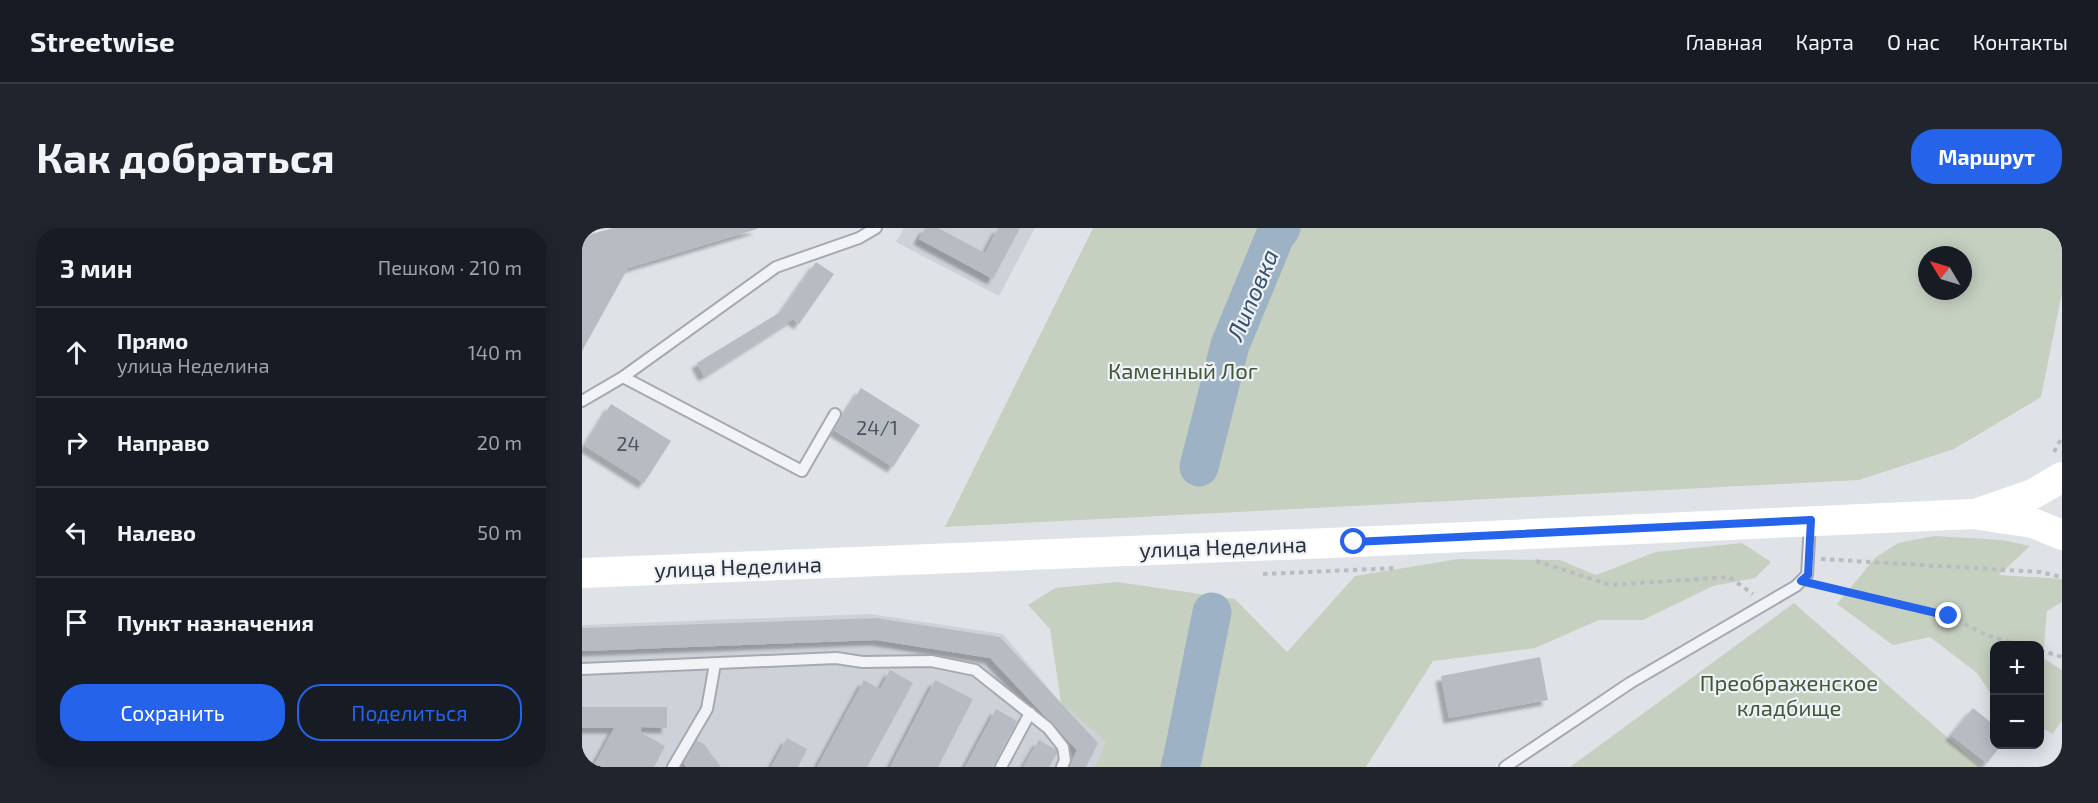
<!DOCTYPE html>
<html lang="ru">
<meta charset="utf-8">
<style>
body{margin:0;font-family:"Exo 2",sans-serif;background:#20242c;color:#f1f3f6}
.controls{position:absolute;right:18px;bottom:18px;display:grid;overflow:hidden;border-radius:12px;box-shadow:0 3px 15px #0003}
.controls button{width:54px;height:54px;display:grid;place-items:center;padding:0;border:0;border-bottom:2px solid #363941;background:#171b24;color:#f1f3f6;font:30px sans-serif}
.compass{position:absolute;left:1336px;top:18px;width:54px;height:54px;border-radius:50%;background:#171b24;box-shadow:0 3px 15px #0003;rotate:308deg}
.stop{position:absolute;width:18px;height:18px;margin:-14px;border:4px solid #2563eb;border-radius:50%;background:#fff}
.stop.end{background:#2563eb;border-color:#fff;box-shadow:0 2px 6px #0008}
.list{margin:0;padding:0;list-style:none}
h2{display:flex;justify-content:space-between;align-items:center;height:78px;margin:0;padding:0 24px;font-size:26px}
h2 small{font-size:20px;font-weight:400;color:#9ea1a6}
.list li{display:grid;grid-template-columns:39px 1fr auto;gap:18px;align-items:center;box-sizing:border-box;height:90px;padding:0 24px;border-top:2px solid #363941}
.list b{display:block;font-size:22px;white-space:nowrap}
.list p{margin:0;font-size:20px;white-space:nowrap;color:#9ea1a6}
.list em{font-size:20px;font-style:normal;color:#9ea1a6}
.actions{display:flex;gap:12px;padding:18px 24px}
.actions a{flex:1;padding:14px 0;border:2px solid #2563eb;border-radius:24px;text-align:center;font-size:21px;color:#2563eb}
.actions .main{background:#2563eb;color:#fff}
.icon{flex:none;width:33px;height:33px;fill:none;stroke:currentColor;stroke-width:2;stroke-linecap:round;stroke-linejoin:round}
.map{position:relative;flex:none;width:1480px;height:539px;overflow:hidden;border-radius:24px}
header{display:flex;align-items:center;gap:36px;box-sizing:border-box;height:84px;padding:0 30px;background:#171b24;border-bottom:2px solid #363941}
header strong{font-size:28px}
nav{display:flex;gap:33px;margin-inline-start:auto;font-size:21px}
.intro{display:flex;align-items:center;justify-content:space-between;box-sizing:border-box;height:144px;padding:0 36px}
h1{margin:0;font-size:42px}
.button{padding:15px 27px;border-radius:24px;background:#2563eb;color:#fff;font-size:21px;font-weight:700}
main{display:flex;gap:36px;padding:0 36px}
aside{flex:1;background:#171b24;border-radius:24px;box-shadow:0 3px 15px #0003}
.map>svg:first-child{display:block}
.built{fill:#cdd2d9}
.green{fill:#c6d0c1;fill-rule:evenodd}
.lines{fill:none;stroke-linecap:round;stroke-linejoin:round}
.river{stroke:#9db2c4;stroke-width:39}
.building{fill:#b7bcc3;filter:url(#shadow)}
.lane-casing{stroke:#a5aab1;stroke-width:14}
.path{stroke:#b9bdc2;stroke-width:4;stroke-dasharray:4.5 4.5;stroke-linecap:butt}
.lane{stroke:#f1f3f6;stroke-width:10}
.secondary{stroke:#fff;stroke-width:30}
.route{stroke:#2563eb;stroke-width:8}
.labels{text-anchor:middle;stroke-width:4.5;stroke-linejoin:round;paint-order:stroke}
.number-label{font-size:20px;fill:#4c545e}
.park-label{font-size:22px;fill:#405738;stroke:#eef1f5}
.street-label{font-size:22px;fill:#29323d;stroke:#eef1f5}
.water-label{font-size:24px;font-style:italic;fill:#37526d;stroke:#eef1f5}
</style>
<header>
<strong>Streetwise</strong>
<nav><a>Главная</a><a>Карта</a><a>О нас</a><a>Контакты</a></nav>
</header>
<div class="intro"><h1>Как добраться</h1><a class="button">Маршрут</a></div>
<main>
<aside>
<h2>3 мин<small>Пешком · 210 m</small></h2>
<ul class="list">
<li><svg class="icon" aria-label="ahead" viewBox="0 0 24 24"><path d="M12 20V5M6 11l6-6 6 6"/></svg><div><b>Прямо</b><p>улица Неделина</p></div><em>140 m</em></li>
<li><svg class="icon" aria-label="right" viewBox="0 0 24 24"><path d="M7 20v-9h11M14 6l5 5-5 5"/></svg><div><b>Направо</b></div><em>20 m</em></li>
<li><svg class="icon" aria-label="left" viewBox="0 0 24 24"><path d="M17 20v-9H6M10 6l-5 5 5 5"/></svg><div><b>Налево</b></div><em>50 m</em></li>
<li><svg class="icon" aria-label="arrive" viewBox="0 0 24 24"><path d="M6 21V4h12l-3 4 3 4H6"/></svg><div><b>Пункт назначения</b></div></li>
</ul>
<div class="actions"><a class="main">Сохранить</a><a>Поделиться</a></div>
</aside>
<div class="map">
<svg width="1480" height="539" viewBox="0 0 1480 539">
<defs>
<filter id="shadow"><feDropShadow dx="-5.5" dy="5.5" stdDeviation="1.5" flood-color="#0004"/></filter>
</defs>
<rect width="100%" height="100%" fill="#dfe3e7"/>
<g class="built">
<path d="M322,0h131l-36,68 -103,-54z"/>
<path d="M288,386l133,20 58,69 45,39 -11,25h-513v-142z"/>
</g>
<g class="green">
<path d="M511,0h969v65l-21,104 -87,52 -95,31 -914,47zM1345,27h36v36h-36z"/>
<path d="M1352,308l68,4 28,6 -31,29 63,4v23l-15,9 -4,47 19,12v50l-9,14 -13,-7v-81h-46v52l-17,-25 -47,-36 -37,8 -56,-41 38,-46 23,-15z"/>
<path d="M1160,315l29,19 -16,16 -42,8 -70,34h-44l-64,28 -102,13 -67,106h-271l11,-25 -45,-39 -11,-74 -22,-24 27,-17 62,-6 118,17 52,53 68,-76 103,-17 102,1 36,15 60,-23z"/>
<path d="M1212,375l187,164h-411z"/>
</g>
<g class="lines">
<g class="river">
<path d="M617,239l31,-122 45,-109 6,-8"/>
<path d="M598,539l3,-11 29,-144"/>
</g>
</g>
<g class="building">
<path d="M31,0h144v1l-129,39 -46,83v-105l6,-11z"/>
<path d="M343,0h13l47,25 13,-25h22l-27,51 -74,-40z"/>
<path d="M234,34l18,12 -35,50 -6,-5 -89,57 -7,-13 85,-52z"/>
<path d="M279,160l59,37 -27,42 -59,-37z"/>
<path d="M29,176l60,37 -27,42 -59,-37z"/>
<path d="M294,390l124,19 98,106 -12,24h-17l8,-17 -87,-92 -114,-18 -294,11v-23z"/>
<path d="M958,429l8,43 -99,18 -8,-42z"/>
<path d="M308,442l23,13 -46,84h-50l47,-87 16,9z"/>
<path d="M353,452l38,19 -35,68h-48z"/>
<path d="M0,479h85v21l-25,-1 -2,5 25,14 -11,21h-61l21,-39h-32z"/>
<path d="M1391,480l21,17v19h8l-15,19 -36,-28z"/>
<path d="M414,481l21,12 -24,46h-28z"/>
<path d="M110,510l12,6 17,23h-35l-6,-9z"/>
<path d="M205,510l20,11 -9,18h-27z"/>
<path d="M457,512l19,11 -9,16h-26z"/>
</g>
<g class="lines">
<defs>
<g id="lane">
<path d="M41,149l179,94 33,-57"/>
<path d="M0,173l41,-24 153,-110 83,-29 17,-10"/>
<path d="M0,441l254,-11 27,4 68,-1 44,9 73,58 15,19 2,13 -3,7"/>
<path d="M91,539l34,-58 8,-45"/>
<path d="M419,539l29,-54"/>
<path d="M923,539l125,-84 166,-97 11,-11 3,-52"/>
</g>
</defs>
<use href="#lane" class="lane-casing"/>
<g class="path">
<path d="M1472,224l8,-15"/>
<path d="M1239,331l219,13 22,5"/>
<path d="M954,333l74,24 119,-8 24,17"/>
<path d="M681,346l134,-6"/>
<path d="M1235,357l132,31 37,19 37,11"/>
<path d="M1458,422l22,7"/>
</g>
<use href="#lane" class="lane"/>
<g class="secondary">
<path d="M1396,285l55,-19 29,-17"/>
<path d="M0,345l772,-31 619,-28 60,9 29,12"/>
</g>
</g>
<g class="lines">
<path class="route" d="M772,314l457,-22 -3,55 -7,6 148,35"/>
</g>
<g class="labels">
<g class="number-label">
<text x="295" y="207">24/1</text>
<text x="46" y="223">24</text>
</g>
<g class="park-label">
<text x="601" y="151">Каменный Лог</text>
<text x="1207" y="463">Преображенское<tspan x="1207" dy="25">кладбище</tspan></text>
</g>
<g class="street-label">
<text transform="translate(641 319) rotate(-2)" y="8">улица Неделина</text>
<text transform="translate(156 339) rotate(-2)" y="8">улица Неделина</text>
</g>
<g class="water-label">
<text transform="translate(671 67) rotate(-67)" y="8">Липовка</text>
</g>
</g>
</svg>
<div class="controls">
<button>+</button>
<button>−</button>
</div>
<svg class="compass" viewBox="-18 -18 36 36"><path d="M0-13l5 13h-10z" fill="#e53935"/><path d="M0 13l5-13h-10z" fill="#9ea1a6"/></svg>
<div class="stop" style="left:772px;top:314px"></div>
<div class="stop end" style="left:1367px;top:388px"></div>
</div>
</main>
